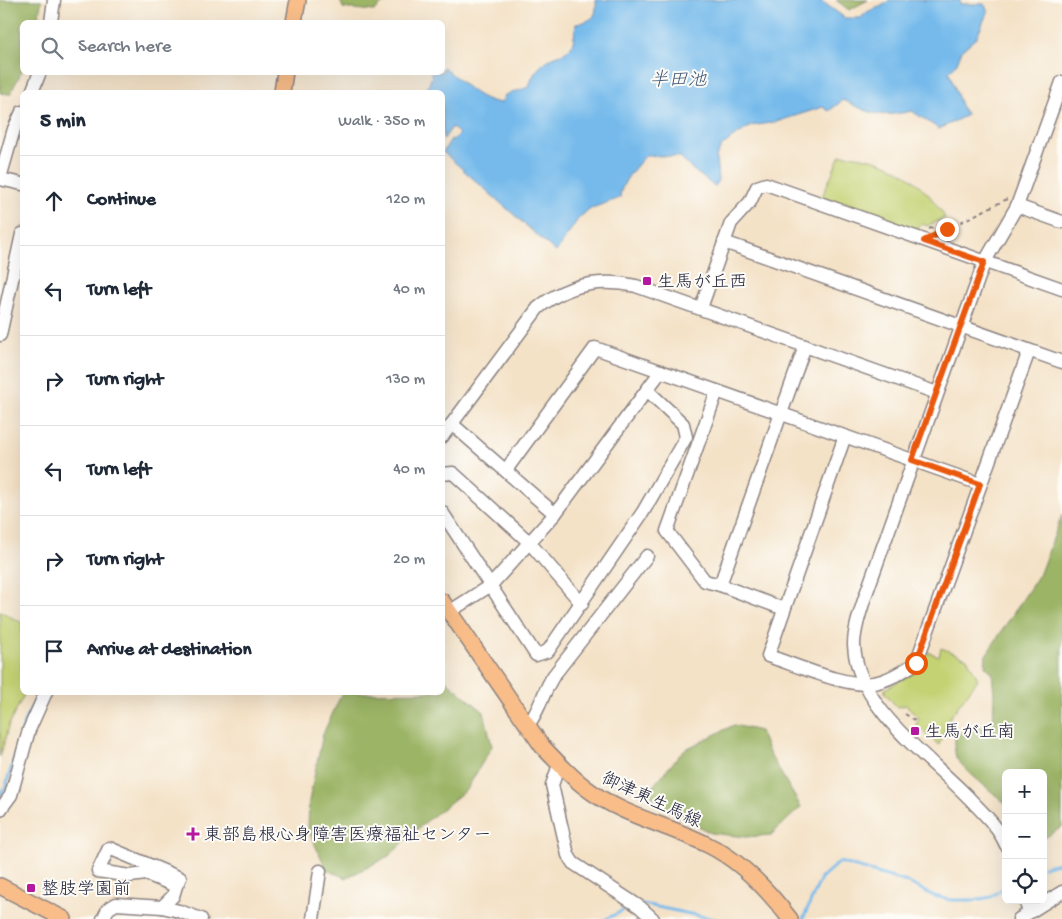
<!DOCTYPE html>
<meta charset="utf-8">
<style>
body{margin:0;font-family:"Gochi Hand","Klee One",sans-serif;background:#f2f2f3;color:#1f2937}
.controls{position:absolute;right:15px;bottom:15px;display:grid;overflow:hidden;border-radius:8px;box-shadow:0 5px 20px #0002}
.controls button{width:45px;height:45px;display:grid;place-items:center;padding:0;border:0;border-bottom:1px solid #e0e1e3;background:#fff;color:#1f2937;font:25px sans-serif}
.stop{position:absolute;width:15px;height:15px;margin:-11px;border:4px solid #ea580c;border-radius:50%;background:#fff}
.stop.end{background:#ea580c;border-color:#fff;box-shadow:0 1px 5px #0008}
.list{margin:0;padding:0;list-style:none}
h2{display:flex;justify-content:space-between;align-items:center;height:65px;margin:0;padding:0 20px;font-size:21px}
h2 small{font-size:16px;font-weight:400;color:#747a83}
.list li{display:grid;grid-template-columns:32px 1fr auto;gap:15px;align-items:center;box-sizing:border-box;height:90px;padding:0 20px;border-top:1px solid #e0e1e3}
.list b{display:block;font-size:19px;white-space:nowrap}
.list em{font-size:16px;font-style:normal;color:#747a83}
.icon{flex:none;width:28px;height:28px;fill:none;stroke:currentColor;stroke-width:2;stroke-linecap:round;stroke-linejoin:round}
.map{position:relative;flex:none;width:1062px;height:919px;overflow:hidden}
.search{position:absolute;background:#fff;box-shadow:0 5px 20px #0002;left:20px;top:20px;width:425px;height:55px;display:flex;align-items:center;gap:12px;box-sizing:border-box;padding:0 18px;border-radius:8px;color:#747a83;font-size:19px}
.panel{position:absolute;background:#fff;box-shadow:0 5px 20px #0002;left:20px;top:90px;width:425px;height:605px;border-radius:8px}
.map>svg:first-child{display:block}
.green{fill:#c4d273;stroke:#737a57}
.forest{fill:#9bb465;stroke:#5e6b50}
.water{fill:#75baeb;stroke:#4c6e93}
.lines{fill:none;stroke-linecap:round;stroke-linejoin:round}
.stream{stroke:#75baeb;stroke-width:3}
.minor-casing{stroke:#8b8281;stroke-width:15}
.major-casing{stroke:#8b8281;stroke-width:18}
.path{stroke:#8b8281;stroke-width:2;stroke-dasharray:4 4;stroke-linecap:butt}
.minor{stroke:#fff;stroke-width:12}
.major{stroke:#f8bd89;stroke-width:15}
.route{stroke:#ea580c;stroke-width:6}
.poi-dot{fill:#b5179e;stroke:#fdfcf7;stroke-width:2}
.labels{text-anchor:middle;stroke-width:4;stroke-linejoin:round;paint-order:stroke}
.poi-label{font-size:18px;fill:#22223b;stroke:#fdfcf7;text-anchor:start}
.street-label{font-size:18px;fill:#22223b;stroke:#fdfcf7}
.water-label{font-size:19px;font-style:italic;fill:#3f5779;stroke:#fdfcf7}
</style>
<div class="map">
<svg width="1062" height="919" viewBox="0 0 1062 919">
<rect width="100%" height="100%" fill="#fdfcf7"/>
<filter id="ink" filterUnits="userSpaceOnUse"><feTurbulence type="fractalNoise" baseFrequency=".02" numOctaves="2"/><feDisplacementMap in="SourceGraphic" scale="10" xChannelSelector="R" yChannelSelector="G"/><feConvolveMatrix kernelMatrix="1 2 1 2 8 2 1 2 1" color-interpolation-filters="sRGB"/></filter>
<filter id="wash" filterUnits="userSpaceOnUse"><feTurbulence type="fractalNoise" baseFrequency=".0096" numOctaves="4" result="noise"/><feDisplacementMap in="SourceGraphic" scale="20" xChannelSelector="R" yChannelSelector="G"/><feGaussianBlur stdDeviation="1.12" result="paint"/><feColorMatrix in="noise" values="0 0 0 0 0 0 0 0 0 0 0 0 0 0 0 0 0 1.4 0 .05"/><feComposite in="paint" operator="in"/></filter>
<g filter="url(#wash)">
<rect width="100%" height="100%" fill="#f4e2c7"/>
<g class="green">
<path d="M840,155c36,0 69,15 92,44 4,6 10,12 13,19l-18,8 -4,-2 -8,6 -93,-33z"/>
<path d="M0,611l22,12v69l3,1 -16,31 -9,33z"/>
<path d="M941,648l26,10 11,21 -30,41 -9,25 -23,-20 3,-7 -13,-13 -9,2 -12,-14v-4l34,-19 6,-19 14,5z"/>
</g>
<g class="forest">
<path d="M0,0h42l-5,22h-15v49l-12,23 -10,-1z"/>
<path d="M340,0h47l-13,11 -31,-3z"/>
<path d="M836,0h32l-19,10z"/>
<path d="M1062,515v312l-19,12v-66h-37v31c-12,-11 -44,-35 -50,-47 -2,-5 -1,-14 -1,-19l8,-8 17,-4 8,7 5,-3 1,-36 -2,-22 -7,-6 1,-11 54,-82z"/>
<path d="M443,678l41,34 8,34 -25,43 -45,36 -33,31 -43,22 -19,-8 -19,-40 1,-29 14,-67 19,-41 100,-1z"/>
<path d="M734,725l26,6 9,22 32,54 -30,28 -26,2 -34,-4 -35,-18 -29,-22 37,-43z"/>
</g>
<path class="water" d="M596,0h224l25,18h16c9,-12 21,-8 28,-18h71v4h24l4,7 -12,27 -14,12 -5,13 -8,9 13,36 5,7 -28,14 -27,-18c-34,7 -40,3 -69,-11l-14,11 -6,-4 -47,15 -25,4 -19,12 -11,9 -5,10 2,23 -4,7c-11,-12 -24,-16 -33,-30l-35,-2c-10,12 -26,28 -26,43l-31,11 -11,10 -22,33 -113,-100 8,-13 2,1 6,-6 -7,-7 -9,13 -1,-48h-22l7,-3 5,-13 -2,-3 12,-1 1,-5c19,14 33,33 58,36l4,-8 24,-8c4,-15 11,-22 24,-30 4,-2 11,-3 15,-7 7,-6 6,-17 8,-26 17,-4 21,-6 20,-24z"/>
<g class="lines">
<g class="stream">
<path d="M0,795l6,-9 19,-66 13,-25"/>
<path d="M1043,867l19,-5"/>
<path d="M643,904l71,15"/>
<path d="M606,919l26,-13"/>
<path d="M803,919l18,-41 18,-16 68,20 27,14 17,4h24l16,-3 15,-11"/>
</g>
</g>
</g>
<g filter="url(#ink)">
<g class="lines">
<defs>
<g id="minor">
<path d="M51,22l3,-22"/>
<path d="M32,92l8,-20"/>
<path d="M0,178l14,-49 8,-17"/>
<path d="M0,179l22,5"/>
<path d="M1017,206l45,16"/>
<path d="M724,242l338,120"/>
<path d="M701,308l30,-85 19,-21 7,-15 9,-3 296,105"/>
<path d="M0,335l22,-101"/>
<path d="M717,391l-50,140 38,50 15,4"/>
<path d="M452,424l103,90"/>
<path d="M845,436l-77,220c26,8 79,32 105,27 15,-2 30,-12 43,-20l113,-312"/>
<path d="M442,437l96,-129c29,-24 61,-30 98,-22l301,107"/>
<path d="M506,470l89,-122 385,136"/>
<path d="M442,474l11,-1 76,69 53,62"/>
<path d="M442,512l94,143 12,-4 95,-139 43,-75 -3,-13 -36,-34"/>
<path d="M784,609l-64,-24 85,-239"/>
<path d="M449,612l42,-27 64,-71 106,-143"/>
<path d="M528,725c12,-15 15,-34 26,-50l93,-119"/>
<path d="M559,765l-7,20 16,70 5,8 67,44 13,12"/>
<path d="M0,810l11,-15 18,-65 17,-38"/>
<path d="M1006,845c-8,-19 -24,-33 -38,-48 -41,-42 -111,-90 -114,-152 0,-16 6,-32 11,-48l119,-334 33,-57 45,-124"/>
<path d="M1025,900l4,12"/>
<path d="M162,907l17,4 22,8"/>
<path d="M103,919l5,-10 8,-5 46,3 11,-11 3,-10 -30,-12 -16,2 -32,-5 11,-23 71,30 -4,8"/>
<path d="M313,919l7,-48"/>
<path d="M1019,919l43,-27"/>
</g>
<g id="major">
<path d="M294,22l4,-22"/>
<path d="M282,92l3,-20"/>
<path d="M442,601l100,145c14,15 28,30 44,42 36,28 83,37 122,57 33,16 60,45 82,74"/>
<path d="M0,886l64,33"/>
</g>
</defs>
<use href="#minor" class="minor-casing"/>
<use href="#major" class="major-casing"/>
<g class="path">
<path d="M929,229l15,-6 3,6"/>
<path d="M939,233l68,-34"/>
<path d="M905,714l13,8"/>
</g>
<use href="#minor" class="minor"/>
<use href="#major" class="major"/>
</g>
</g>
<g class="lines" filter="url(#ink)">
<path class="route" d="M916,663l64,-179 -68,-24 72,-198 -60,-21 23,-12"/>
</g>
<g class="poi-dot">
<rect x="642" y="276" width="10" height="10" rx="2.5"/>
<rect x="910" y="726" width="10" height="10" rx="2.5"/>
<path d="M190.5 826.5h5v5h5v5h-5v5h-5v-5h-5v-5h5z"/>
<rect x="26" y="883" width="10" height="10" rx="2.5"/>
</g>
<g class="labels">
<g class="poi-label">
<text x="657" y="287">生馬が丘西</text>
<text x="925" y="737">生馬が丘南</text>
<text x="204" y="840">東部島根心身障害医療福祉センター</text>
<text x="41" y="894">整肢学園前</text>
</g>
<g class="street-label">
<text transform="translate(652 799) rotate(25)" y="6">御津東生馬線</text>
</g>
<g class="water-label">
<text x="678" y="85">半田池</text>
</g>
</g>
</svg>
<div class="controls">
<button>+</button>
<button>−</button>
<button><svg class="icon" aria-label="locate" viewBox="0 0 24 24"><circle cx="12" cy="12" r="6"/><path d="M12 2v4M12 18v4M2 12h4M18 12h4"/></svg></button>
</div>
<div class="stop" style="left:916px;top:663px"></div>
<div class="stop end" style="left:947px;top:229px"></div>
<div class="search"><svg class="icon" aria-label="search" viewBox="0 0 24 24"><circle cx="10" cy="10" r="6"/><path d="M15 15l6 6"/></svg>Search here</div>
<section class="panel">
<h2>5 min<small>Walk · 350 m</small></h2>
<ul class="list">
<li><svg class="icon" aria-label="ahead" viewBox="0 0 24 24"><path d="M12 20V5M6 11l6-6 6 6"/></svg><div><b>Continue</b></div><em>120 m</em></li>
<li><svg class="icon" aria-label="left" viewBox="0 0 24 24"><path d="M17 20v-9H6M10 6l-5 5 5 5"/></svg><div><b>Turn left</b></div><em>40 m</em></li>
<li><svg class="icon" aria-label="right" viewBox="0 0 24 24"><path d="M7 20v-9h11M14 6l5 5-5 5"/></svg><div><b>Turn right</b></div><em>130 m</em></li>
<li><svg class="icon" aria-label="left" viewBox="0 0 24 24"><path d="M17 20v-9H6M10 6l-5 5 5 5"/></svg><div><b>Turn left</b></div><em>40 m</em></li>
<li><svg class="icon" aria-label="right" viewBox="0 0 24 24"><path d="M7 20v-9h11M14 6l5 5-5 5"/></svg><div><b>Turn right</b></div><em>20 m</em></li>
<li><svg class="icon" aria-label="arrive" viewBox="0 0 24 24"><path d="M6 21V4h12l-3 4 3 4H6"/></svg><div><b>Arrive at destination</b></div></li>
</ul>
</section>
</div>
